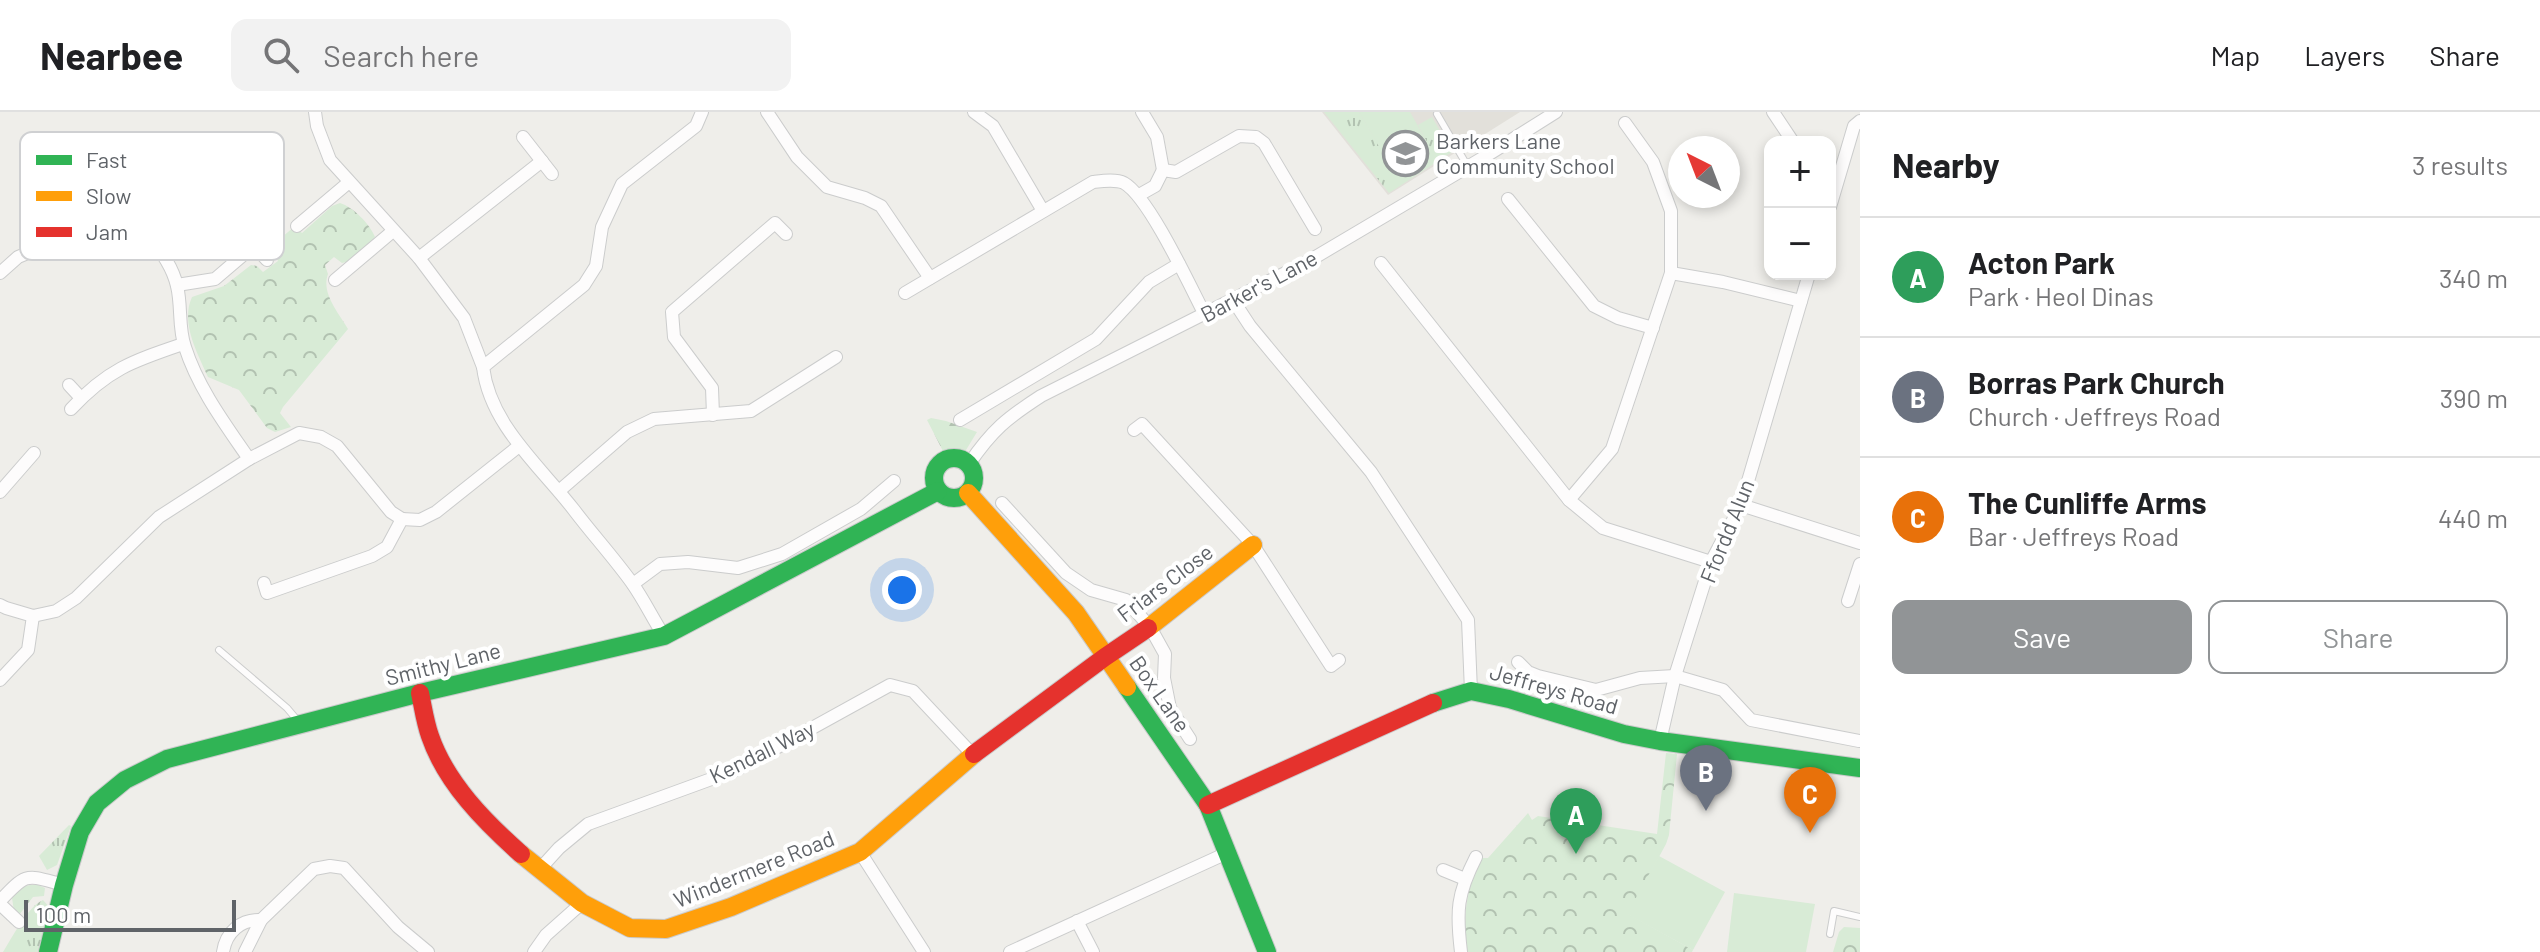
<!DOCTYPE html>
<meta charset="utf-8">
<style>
body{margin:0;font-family:Barlow,sans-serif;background:#f2f2f2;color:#202124}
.controls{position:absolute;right:24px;top:24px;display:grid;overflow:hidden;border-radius:16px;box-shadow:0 4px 12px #0003}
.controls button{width:72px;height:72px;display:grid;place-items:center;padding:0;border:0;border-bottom:2px solid #e0e0e0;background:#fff;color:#202124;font:40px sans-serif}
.compass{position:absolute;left:1668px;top:24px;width:72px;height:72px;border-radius:50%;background:#fff;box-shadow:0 4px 12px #0003;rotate:318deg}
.scale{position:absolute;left:24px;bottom:20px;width:212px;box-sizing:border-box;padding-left:8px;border:4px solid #5f6368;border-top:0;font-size:22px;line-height:28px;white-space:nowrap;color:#5f6368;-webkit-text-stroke:6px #fff;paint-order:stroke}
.you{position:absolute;left:902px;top:478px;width:28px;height:28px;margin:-20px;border:6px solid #fff;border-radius:50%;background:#1a73e8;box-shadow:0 0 0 12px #1a73e833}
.badge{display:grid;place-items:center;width:52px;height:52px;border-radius:50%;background:#919496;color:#fff;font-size:26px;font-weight:700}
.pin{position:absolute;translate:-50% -66px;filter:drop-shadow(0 2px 4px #0008)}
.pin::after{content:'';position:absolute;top:42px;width:28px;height:24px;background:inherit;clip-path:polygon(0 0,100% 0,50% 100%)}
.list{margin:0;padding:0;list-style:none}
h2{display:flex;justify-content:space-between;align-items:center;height:104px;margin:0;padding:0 32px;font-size:34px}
h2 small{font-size:26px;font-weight:400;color:#757577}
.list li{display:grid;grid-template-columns:52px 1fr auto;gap:24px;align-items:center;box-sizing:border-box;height:120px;padding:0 32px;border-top:2px solid #e0e0e0}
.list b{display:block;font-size:30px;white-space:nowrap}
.list p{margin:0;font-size:26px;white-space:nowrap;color:#757577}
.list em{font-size:26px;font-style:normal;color:#757577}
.actions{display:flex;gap:16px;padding:24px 32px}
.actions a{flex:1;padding:18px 0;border:2px solid #919496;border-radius:16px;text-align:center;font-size:28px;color:#919496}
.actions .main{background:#919496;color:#fff}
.icon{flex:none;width:44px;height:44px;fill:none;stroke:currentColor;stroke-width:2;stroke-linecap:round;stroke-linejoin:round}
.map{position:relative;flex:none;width:1860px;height:840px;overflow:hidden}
header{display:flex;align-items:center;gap:48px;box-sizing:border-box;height:112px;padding:0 40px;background:#fff;border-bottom:2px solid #e0e0e0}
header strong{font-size:38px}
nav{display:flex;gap:44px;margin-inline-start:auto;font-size:28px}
.search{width:560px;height:72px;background:#f2f2f2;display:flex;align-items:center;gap:20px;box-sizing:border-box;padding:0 28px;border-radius:16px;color:#757577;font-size:30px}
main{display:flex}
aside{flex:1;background:#fff}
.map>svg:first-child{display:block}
.education{fill:#e2e0da}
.grass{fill:url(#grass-tufts)}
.forest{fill:url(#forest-firs)}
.park{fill:url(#park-crowns)}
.garden{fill:#d8ebd6}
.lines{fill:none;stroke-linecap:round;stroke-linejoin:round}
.lane-casing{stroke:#cbcccc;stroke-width:8}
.street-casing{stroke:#cbcccc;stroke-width:14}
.fast-casing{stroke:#cacacb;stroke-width:20}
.slow-casing{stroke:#cacacb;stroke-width:20}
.jam-casing{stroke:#cacacb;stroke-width:20}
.lane{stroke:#fdfcfc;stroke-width:6}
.street{stroke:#fdfcfc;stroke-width:12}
.fast{stroke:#30b455;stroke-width:18}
.slow{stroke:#ff9f0a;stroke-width:18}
.jam{stroke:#e5322d;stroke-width:18}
.labels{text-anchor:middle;stroke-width:8;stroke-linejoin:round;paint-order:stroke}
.poi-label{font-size:22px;fill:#5f6368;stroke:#fff;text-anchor:start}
.street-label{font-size:22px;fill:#5f6368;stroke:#fff}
.key{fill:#fff;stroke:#cfd0d2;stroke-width:2}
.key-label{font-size:22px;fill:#5f6368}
</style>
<header>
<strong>Nearbee</strong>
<div class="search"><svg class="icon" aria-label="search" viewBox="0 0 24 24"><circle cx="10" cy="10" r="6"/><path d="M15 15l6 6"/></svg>Search here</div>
<nav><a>Map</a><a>Layers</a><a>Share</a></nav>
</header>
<main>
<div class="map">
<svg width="1860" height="840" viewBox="0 0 1860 840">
<defs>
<pattern id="grass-tufts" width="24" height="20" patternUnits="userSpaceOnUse" patternTransform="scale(2)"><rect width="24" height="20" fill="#d8ebd6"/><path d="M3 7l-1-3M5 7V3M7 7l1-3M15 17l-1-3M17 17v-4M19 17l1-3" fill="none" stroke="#b2c2b1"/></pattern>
<pattern id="forest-firs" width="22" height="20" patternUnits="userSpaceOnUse" patternTransform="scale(2)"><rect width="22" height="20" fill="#d8ebd6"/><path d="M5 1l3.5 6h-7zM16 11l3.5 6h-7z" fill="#b2c2b1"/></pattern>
<pattern id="park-crowns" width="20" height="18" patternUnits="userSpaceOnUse" patternTransform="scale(2)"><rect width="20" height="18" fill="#d8ebd6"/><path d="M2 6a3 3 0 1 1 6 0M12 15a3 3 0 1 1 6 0" fill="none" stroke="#b2c2b1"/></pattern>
</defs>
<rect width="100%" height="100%" fill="#efeeea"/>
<path class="education" d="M1322,0h198l-132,83z"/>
<g class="grass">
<path d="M1324,0h35l30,51 38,-21 -9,-17 14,-8 20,35 -63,41z"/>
<path d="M69,713l2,1 -14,39 -10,5 -8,-14z"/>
<path d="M30,773h8l7,3 -1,8 -11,1 -14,18 -5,-4 -2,-13 9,-11z"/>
<path d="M43,788l8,9 -11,43h-37c9,-14 25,-46 40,-52z"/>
</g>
<path class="forest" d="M931,306l15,3 31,11 -14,23 -8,-3 -10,3 -18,-35z"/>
<g class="park">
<path d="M340,91c13,4 30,21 35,34l-24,24 -9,2 -8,-6 -9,8 3,9c-7,19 10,38 20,55l-65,78 -3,6 11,14 -16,5 -8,-4 -28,-38 -31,-13c-10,-23 -28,-54 -16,-80l32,-11 27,-21 6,1 6,6 15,-11 -6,-11 2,-6 21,-18 7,7 30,-27z"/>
<path d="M1666,641l11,1 -8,81 -3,9 -38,70 65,36 -1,2h-225c-5,-36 0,-61 12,-94h9l40,-45 4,7 6,-4 119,18z"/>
<path d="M1844,815l16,1v24h-27l6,-20z"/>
</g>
<g class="garden">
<path d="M1359,0h51l17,30 -38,22z"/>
<path d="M1659,744l66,36 -32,58 -66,-36z"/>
<path d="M1734,781l81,11 -9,48h-79z"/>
</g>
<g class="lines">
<defs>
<g id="lane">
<path d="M1437,2l31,53"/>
<path d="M219,538l68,58 11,13"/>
<path d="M1830,822l4,-23 26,6"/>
</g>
<g id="street">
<path d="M315,0l2,14 13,34 89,98 45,60 19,49"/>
<path d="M767,0l30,45 30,30 38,11 16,8 49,72"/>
<path d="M974,0l19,14 50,85"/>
<path d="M1142,0l15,25 6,33"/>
<path d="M1773,0l20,30"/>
<path d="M523,25l29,37"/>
<path d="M116,50l3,72"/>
<path d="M1139,83l16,-9 8,-16 13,2 63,-36 17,1 8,6 51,86"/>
<path d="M1508,87l86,107 24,12 35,10"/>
<path d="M1830,95l24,-81 6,-5"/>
<path d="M297,114l51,-43"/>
<path d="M254,134l13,14"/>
<path d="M419,146l123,-97"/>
<path d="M1381,151l188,237 34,28 108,34"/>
<path d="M0,161l18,-16 34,-14 67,-9 32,4c11,15 22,30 26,48 5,20 1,42 8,61 13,41 40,77 64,112"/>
<path d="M1671,161l52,9 78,19"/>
<path d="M335,168l58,-49"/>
<path d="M177,173l38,-6 55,-47"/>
<path d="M905,181l188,-111c9,-1 23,-3 31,1 25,14 66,103 81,132"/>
<path d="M1233,188l17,26 121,146 97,148 3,71"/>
<path d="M69,273l12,13"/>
<path d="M71,297c37,-40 62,-48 112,-65"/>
<path d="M713,303l-1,-27 -38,-51 -2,-25 103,-89 11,11"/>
<path d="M960,308l136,-81 53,-57 30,-18"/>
<path d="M1134,318l8,-6 111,121 78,121 8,-6"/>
<path d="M969,352c23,-34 38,-46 72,-68l266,-134 179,-106 70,-44"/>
<path d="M559,379l68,-59 27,-13 97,-8 85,-54"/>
<path d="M0,380l34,-39"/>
<path d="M1569,388l43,-51 59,-176v-62l-18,-49 -28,-39"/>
<path d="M1002,391l64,70 25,17 35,10 24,27 15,27 -1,24 6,30 20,31"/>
<path d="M1741,393l119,38"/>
<path d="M264,471l3,10 105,-37 15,-9 15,-28 18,1 16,-8 83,-66"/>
<path d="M633,472l27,-20 28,-2 50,6 44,-14 79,-45 33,-28"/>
<path d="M1848,489l12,-37"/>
<path d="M0,493l6,3 27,8 23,-5 20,-13 83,-81 90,-58 50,-26 22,4 16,9 54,66 11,7"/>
<path d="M664,524c-11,-17 -20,-36 -32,-53 -18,-25 -39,-48 -58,-73 -34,-44 -84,-85 -91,-143l101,-82 12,-19 6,-39 20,-43 74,-58 6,-14"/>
<path d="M1518,550l10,10 10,4 58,14 44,-12 35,-2 48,14 28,30 108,21"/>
<path d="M0,568l28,-30 5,-34"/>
<path d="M1660,629l15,-65 36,-114 30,-57 68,-231"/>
<path d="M860,740l64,100"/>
<path d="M539,758l20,-22 29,-24 148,-54 154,-85 23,6 60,64"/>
<path d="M1443,758l22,9"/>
<path d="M0,789c28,-30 26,-26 64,-16"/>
<path d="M0,792l19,18"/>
<path d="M1077,809l16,31"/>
<path d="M223,840c3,-20 18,-33 38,-32"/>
<path d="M245,840l16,-32 53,-51 16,-3 14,2 54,59 30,25"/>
<path d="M534,840l12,-17 36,-32"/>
<path d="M1010,840l217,-99"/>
<path d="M1461,840c-5,-41 -4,-58 15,-95"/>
</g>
<g id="fast">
<circle cx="954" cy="366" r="20"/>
<path d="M1127,575l81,118 59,147"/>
<path d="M1433,591l38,-12 38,8 115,35 36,7 200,27"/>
<path d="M48,840l16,-67 16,-53 17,-29 28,-23 42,-21 253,-66 244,-57 274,-145"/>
</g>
<g id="slow">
<path d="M968,381l108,120 51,74"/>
<path d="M1148,516l105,-83"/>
<path d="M521,742l61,49 48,25 36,1 65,-22 129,-55 114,-98"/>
</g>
<g id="jam">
<path d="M420,581c3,14 5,29 10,43 16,47 55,86 91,118"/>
<path d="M974,642l131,-97 43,-29"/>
<path d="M1208,693l225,-102"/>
</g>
</defs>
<use href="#lane" class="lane-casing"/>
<use href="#street" class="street-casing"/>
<use href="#fast" class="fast-casing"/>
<use href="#slow" class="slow-casing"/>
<use href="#jam" class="jam-casing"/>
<use href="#lane" class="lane"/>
<use href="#street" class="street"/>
<use href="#fast" class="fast"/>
<use href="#slow" class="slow"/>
<use href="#jam" class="jam"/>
</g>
<defs>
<symbol id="school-ring" viewBox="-11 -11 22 22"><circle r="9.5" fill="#fff" stroke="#919496" stroke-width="1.5"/><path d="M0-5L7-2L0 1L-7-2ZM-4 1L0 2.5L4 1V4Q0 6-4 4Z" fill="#919496"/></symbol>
</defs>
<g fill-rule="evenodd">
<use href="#school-ring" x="1380" y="16" width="51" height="51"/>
</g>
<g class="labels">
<g class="poi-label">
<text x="1436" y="37">Barkers Lane<tspan x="1436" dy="25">Community School</tspan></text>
</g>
<g class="street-label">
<text transform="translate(1259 174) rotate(-28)" y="8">Barker's Lane</text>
<text transform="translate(1727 419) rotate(-68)" y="8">Ffordd Alun</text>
<text transform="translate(1165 471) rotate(-37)" y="8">Friars Close</text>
<text transform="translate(443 552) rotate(-14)" y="8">Smithy Lane</text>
<text transform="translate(1554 577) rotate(16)" y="8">Jeffreys Road</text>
<text transform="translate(1160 582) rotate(55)" y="8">Box Lane</text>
<text transform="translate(762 640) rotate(-26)" y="8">Kendall Way</text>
<text transform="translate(754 757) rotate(-22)" y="8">Windermere Road</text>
</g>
</g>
<rect x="20" y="20" width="264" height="128" rx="12" class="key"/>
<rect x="36" y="43" width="36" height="10" fill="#30b455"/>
<rect x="36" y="79" width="36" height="10" fill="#ff9f0a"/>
<rect x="36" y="115" width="36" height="10" fill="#e5322d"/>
<g class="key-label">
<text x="86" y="56">Fast</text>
<text x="86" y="92">Slow</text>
<text x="86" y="128">Jam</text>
</g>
</svg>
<div class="controls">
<button>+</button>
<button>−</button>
</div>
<svg class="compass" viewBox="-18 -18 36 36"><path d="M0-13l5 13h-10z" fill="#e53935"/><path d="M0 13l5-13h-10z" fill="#757577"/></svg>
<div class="scale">100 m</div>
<div class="you"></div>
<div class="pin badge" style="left:1576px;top:742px;background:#2e9e5b">A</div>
<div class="pin badge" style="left:1706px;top:699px;background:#6b7280">B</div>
<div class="pin badge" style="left:1810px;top:721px;background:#e8710a">C</div>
</div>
<aside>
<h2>Nearby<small>3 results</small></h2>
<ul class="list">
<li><span class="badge" style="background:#2e9e5b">A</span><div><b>Acton Park</b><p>Park · Heol Dinas</p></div><em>340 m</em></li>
<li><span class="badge" style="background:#6b7280">B</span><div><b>Borras Park Church</b><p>Church · Jeffreys Road</p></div><em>390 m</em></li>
<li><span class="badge" style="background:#e8710a">C</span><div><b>The Cunliffe Arms</b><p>Bar · Jeffreys Road</p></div><em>440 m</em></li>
</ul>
<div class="actions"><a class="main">Save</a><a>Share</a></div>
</aside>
</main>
